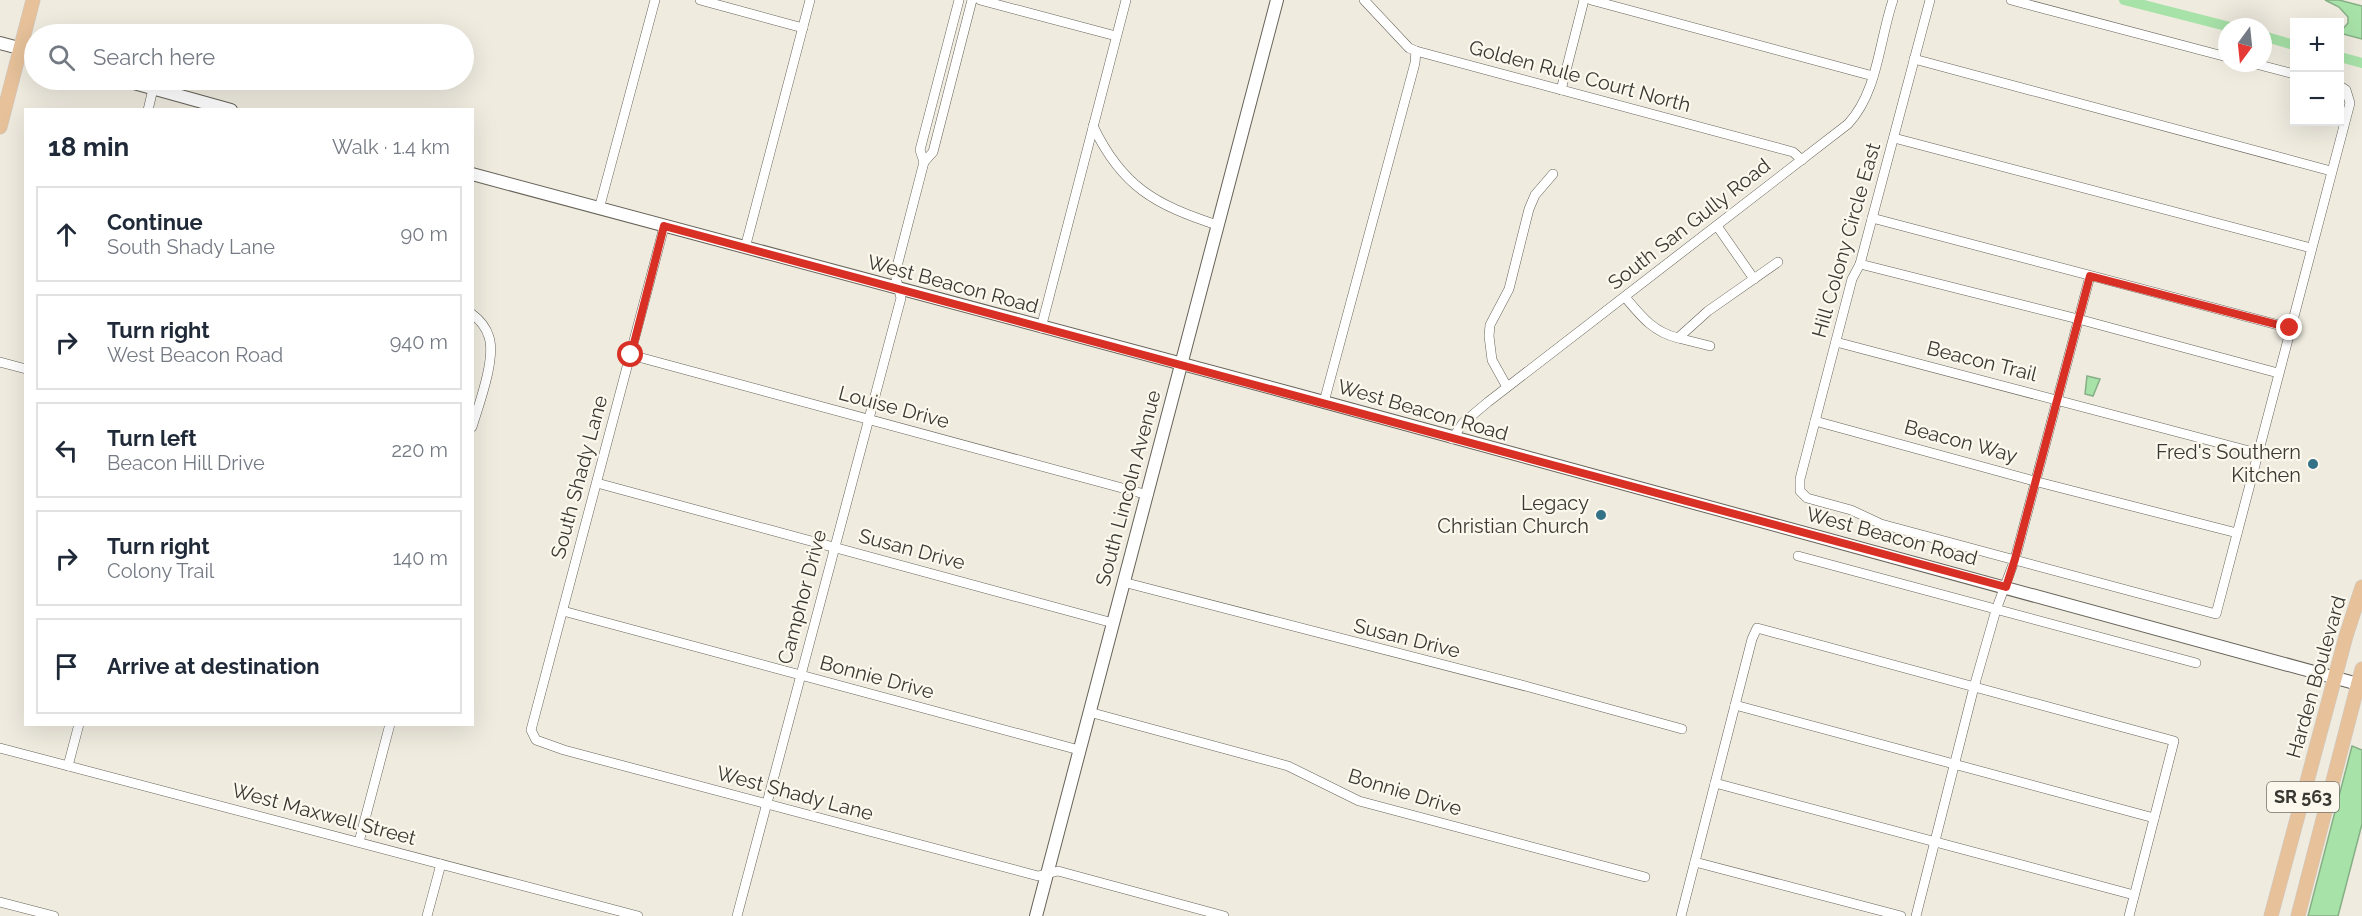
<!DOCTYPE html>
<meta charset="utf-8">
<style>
body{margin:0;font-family:Raleway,sans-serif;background:#f6f6f7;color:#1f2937}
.controls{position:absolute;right:18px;top:18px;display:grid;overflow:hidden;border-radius:0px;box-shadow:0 6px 24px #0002}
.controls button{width:54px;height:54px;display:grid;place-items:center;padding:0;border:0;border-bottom:2px solid #e0e1e3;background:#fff;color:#1f2937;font:30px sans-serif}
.compass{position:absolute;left:2218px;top:18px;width:54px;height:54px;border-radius:50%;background:#fff;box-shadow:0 6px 24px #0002;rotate:195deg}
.stop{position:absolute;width:18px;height:18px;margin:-14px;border:4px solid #d93025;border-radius:50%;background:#fff}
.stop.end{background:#d93025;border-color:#fff;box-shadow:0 2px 6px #0008}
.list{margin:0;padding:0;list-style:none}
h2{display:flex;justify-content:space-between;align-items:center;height:78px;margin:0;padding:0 24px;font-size:26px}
h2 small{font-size:20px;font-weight:400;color:#747a83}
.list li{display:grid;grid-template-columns:39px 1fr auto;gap:18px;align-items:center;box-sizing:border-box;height:96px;margin:0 12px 12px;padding:0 12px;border:2px solid #e0e1e3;border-radius:0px}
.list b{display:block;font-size:22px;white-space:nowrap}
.list p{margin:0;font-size:20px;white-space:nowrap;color:#747a83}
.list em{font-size:20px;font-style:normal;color:#747a83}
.icon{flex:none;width:33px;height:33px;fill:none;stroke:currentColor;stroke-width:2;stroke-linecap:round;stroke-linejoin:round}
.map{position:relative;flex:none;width:2362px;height:916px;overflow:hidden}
.search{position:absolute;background:#fff;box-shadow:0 6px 24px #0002;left:24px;top:24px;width:450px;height:66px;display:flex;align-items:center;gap:15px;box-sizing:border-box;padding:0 21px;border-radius:33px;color:#747a83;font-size:22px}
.panel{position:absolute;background:#fff;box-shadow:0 6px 24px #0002;left:24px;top:108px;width:450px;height:618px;border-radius:0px}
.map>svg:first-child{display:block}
.water{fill:#a7e2a8;stroke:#86af85;stroke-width:1.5}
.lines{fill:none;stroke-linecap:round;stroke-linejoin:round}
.canal{stroke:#a7e2a8;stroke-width:10}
.street-casing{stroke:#666258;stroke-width:10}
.secondary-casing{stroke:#666258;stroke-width:14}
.primary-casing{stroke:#cccbca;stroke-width:15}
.street{stroke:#fff;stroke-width:9}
.secondary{stroke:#fff;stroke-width:12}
.primary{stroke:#e6c19a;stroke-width:14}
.route{stroke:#d93025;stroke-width:8}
.poi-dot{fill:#347288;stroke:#fcf8ed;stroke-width:2}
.labels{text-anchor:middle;stroke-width:4.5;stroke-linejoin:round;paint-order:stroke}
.shield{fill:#fcf8ed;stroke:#74726b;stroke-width:1.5}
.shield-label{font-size:18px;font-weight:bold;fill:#393833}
.street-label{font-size:20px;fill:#393833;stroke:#fcf8ed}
.poi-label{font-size:20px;fill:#393833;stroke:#fcf8ed;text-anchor:end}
</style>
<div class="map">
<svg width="2362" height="916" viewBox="0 0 2362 916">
<rect width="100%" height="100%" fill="#efebdf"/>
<g class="water">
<path d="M2325,0h14l23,6v33l-19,-5 -1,-4 6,-7v-6l-9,-10z"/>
<path d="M2087,376l13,3 -7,17 -8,-2z"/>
<path d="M2352,746l10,4v74l-24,92h-30z"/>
</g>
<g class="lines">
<g class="canal">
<path d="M2124,0l106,27"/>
<path d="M2263,36l31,9"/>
<path d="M2340,57l22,6"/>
</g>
<defs>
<g id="street">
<path d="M700,0l103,28"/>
<path d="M980,0l136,36"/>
<path d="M1364,0l45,48 7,3 377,101 9,8"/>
<path d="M1591,0l282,76"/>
<path d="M1930,0l-70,264 -8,15 -52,200v12l7,7 44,12 30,14 335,90 134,-511 -4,-13 -6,-4"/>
<path d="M2011,0l216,57"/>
<path d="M1914,59l417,112"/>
<path d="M2252,63l42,11"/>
<path d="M1561,90l23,-90"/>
<path d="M148,110l5,-21"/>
<path d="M1093,126c29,61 63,79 124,99"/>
<path d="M1894,138l417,110"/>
<path d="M924,162l-4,-12 39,-150"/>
<path d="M599,209l56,-209"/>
<path d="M1872,218l418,110"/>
<path d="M1717,226l37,53"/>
<path d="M664,227l-133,503 5,10 28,10 474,126 20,-5 166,45"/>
<path d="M745,248l65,-248"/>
<path d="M1860,264l218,55 200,54"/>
<path d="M1625,297c16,19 28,35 53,41l30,-27 70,-49"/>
<path d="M472,314c8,6 14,13 17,23 7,22 -10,67 -17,90"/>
<path d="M1041,328l85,-328"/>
<path d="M1678,338l32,8"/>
<path d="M1836,342l421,111"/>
<path d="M631,355l517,140"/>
<path d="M0,362l26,7"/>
<path d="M1507,387l-15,-27 -3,-24 1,-11 19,-36 20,-80 6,-14 18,-21"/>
<path d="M1324,402l91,-339 1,-12"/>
<path d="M1815,421l219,60 203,52"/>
<path d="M1452,439l11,-16 25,-21 360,-278c30,-32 31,-83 45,-124"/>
<path d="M597,483l516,140"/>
<path d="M1798,556l398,107"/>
<path d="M1123,582l406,105 153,42"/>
<path d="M563,611l516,139"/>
<path d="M1735,705l419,113"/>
<path d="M1089,712l199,54 71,35 286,76"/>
<path d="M0,748l638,168"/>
<path d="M68,766l11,-42"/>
<path d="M1715,783l419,112"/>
<path d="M359,842l31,-118"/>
<path d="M1695,862l206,54"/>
<path d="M0,902l54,14"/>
<path d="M427,916l14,-52"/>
<path d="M737,916l164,-618 -6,-24 29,-112 9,-10 39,-152"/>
<path d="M1681,916l71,-277 5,-11 417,113 -45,175"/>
<path d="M1916,916l58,-229 22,-77 19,-51 75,-283"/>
</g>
<g id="secondary">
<path d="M0,43l34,9"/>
<path d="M123,80l108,30"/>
<path d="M472,174l852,228 1034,282"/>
<path d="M1036,916l241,-916"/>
</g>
<g id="primary">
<path d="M0,127l33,-127"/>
<path d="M2271,916l75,-280 16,-49"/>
<path d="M2298,916l64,-247"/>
</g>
</defs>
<use href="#street" class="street-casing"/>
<use href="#secondary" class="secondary-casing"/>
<use href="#primary" class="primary-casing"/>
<use href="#street" class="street"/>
<use href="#secondary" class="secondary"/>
<use href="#primary" class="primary"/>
</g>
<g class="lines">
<path class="route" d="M631,355l33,-129 1342,361 9,-28 75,-283 200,52"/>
</g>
<g class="poi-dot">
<circle cx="2313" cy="464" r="6"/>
<circle cx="1601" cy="515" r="6"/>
</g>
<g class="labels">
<rect class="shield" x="2267" y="782" width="72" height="30" rx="4.5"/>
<g class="shield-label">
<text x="2303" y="803">SR 563</text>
</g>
<g class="street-label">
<text transform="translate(1580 76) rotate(15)" y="7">Golden Rule Court North</text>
<text transform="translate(1689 224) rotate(-38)" y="7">South San Gully Road</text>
<text transform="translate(1846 240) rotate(-74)" y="7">Hill Colony Circle East</text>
<text transform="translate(953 284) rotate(15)" y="7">West Beacon Road</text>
<text transform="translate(1982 361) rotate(14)" y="7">Beacon Trail</text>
<text transform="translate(894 407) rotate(15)" y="7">Louise Drive</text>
<text transform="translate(1423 410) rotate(16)" y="7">West Beacon Road</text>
<text transform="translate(1961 441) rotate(15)" y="7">Beacon Way</text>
<text transform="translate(579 477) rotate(-75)" y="7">South Shady Lane</text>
<text transform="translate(1128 488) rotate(-75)" y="7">South Lincoln Avenue</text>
<text transform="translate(1892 536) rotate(15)" y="7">West Beacon Road</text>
<text transform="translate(912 549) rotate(15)" y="7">Susan Drive</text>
<text transform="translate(802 597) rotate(-75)" y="7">Camphor Drive</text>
<text transform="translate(1407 638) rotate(14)" y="7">Susan Drive</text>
<text transform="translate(877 677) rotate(15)" y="7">Bonnie Drive</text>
<text transform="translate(2316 677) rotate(-74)" y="7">Harden Boulevard</text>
<text transform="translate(1405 792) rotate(17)" y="7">Bonnie Drive</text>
<text transform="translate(795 793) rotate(15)" y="7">West Shady Lane</text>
<text transform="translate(324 814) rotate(15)" y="7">West Maxwell Street</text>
</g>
<g class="poi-label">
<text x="2301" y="459">Fred's Southern<tspan x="2301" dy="23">Kitchen</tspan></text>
<text x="1589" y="510">Legacy<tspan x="1589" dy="23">Christian Church</tspan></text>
</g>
</g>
</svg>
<div class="controls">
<button>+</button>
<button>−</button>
</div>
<svg class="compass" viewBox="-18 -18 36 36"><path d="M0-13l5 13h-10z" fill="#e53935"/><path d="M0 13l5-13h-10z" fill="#747a83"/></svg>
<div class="stop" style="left:631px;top:355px"></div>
<div class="stop end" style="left:2290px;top:328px"></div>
<div class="search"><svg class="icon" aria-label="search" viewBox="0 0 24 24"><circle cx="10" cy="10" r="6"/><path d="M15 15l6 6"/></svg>Search here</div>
<section class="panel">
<h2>18 min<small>Walk · 1.4 km</small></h2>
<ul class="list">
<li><svg class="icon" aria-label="ahead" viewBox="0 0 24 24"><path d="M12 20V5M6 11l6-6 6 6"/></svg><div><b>Continue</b><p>South Shady Lane</p></div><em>90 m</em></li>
<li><svg class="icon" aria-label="right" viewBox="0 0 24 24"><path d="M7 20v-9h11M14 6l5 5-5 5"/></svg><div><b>Turn right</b><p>West Beacon Road</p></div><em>940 m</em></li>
<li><svg class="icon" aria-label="left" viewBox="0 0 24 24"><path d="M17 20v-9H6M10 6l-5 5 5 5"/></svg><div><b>Turn left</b><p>Beacon Hill Drive</p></div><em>220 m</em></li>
<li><svg class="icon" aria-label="right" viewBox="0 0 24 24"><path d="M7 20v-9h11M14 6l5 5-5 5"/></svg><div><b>Turn right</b><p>Colony Trail</p></div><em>140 m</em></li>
<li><svg class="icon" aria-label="arrive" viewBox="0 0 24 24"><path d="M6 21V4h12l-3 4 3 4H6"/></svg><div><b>Arrive at destination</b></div></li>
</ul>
</section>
</div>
